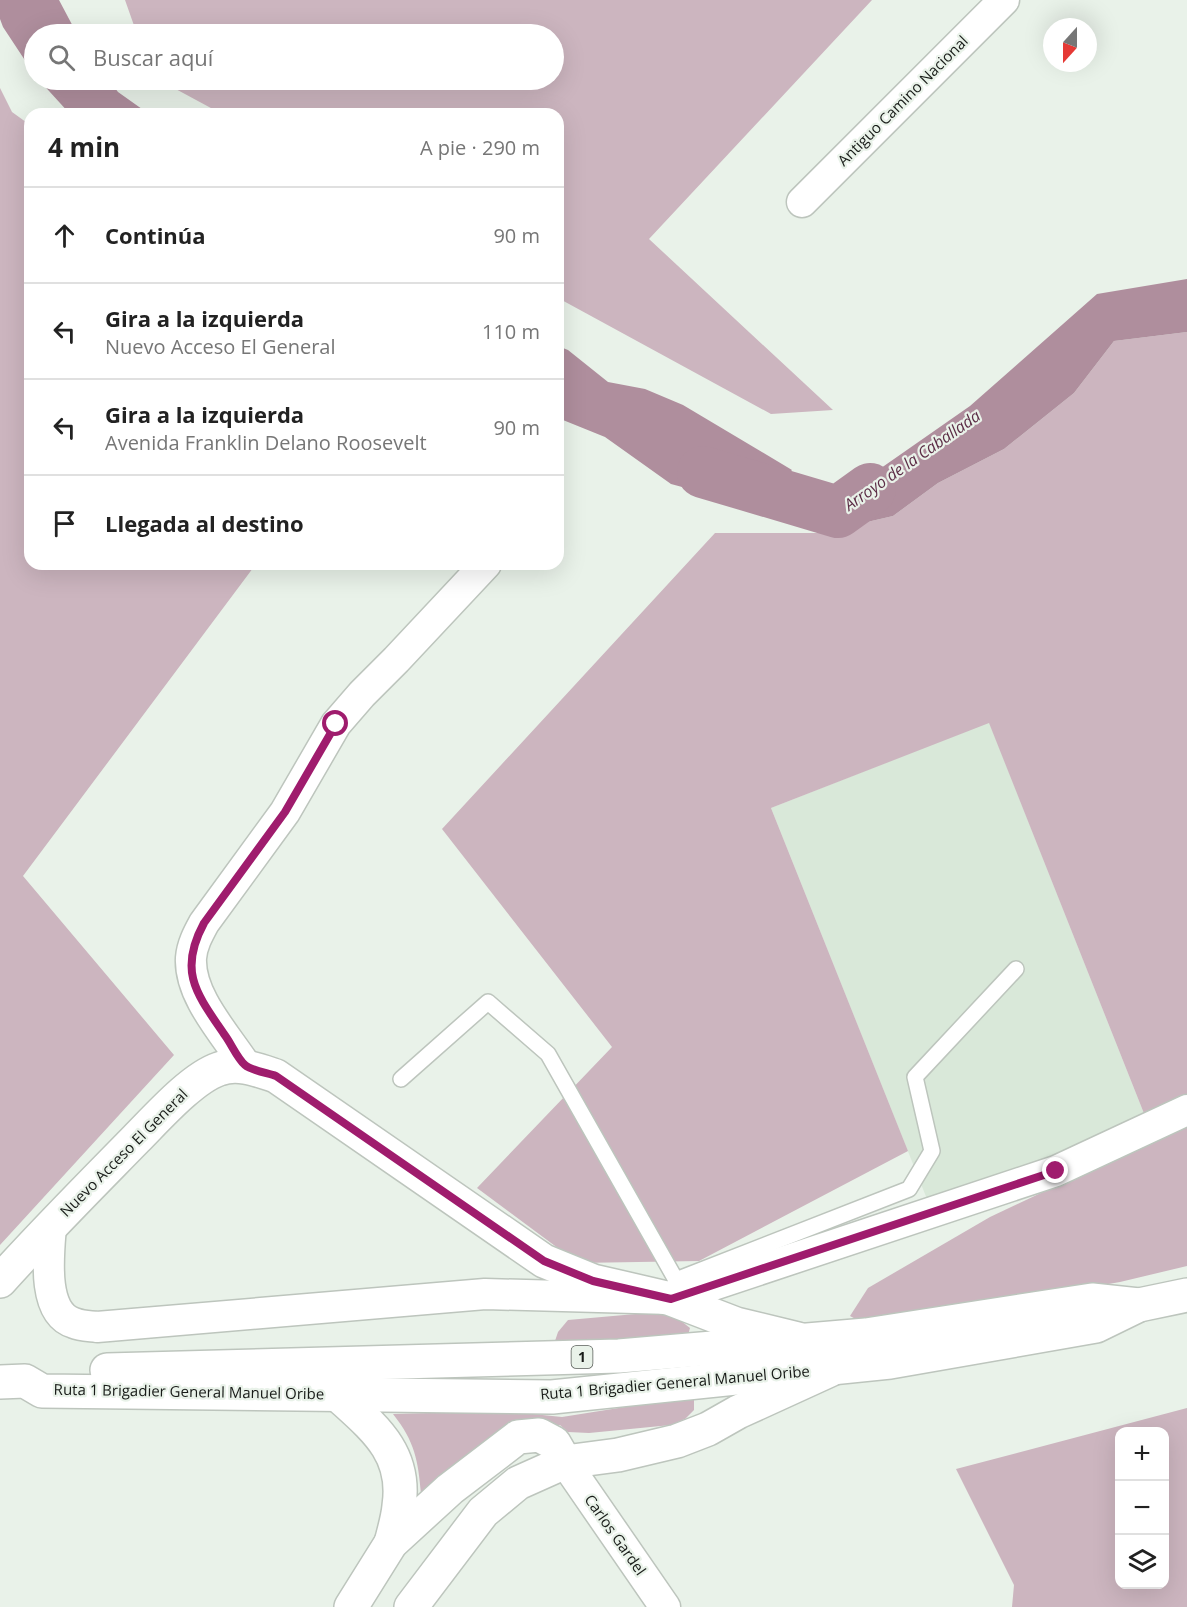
<!DOCTYPE html>
<html lang="es">
<meta charset="utf-8">
<style>
body{margin:0;font-family:"Open Sans",sans-serif;background:#f2f2f2;color:#222}
.controls{position:absolute;right:18px;bottom:18px;display:grid;overflow:hidden;border-radius:12px;box-shadow:0 6px 24px #0002}
.controls button{width:54px;height:54px;display:grid;place-items:center;padding:0;border:0;border-bottom:2px solid #e0e0e0;background:#fff;color:#222;font:30px sans-serif}
.compass{position:absolute;left:1043px;top:18px;width:54px;height:54px;border-radius:50%;background:#fff;box-shadow:0 6px 24px #0002;rotate:201deg}
.stop{position:absolute;width:18px;height:18px;margin:-14px;border:4px solid #9f1c6d;border-radius:50%;background:#fff}
.stop.end{background:#9f1c6d;border-color:#fff;box-shadow:0 2px 6px #0008}
.list{margin:0;padding:0;list-style:none}
h2{display:flex;justify-content:space-between;align-items:center;height:78px;margin:0;padding:0 24px;font-size:26px}
h2 small{font-size:20px;font-weight:400;color:#767676}
.list li{display:grid;grid-template-columns:39px 1fr auto;gap:18px;align-items:center;box-sizing:border-box;height:96px;padding:0 24px;border-top:2px solid #e0e0e0}
.list b{display:block;font-size:22px;white-space:nowrap}
.list p{margin:0;font-size:20px;white-space:nowrap;color:#767676}
.list em{font-size:20px;font-style:normal;color:#767676}
.icon{flex:none;width:33px;height:33px;fill:none;stroke:currentColor;stroke-width:2;stroke-linecap:round;stroke-linejoin:round}
.map{position:relative;flex:none;width:1187px;height:1607px;overflow:hidden}
.search{position:absolute;background:#fff;box-shadow:0 6px 24px #0002;left:24px;top:24px;width:540px;height:66px;display:flex;align-items:center;gap:15px;box-sizing:border-box;padding:0 21px;border-radius:33px;color:#767676;font-size:22px}
.panel{position:absolute;background:#fff;box-shadow:0 6px 24px #0002;left:24px;top:108px;width:540px;height:462px;border-radius:18px}
.map>svg:first-child{display:block}
.built{fill:#d9e8d9}
.green{fill:#ccb5bf;fill-rule:evenodd}
.water{fill:#af8e9d}
.lines{fill:none;stroke-linecap:round;stroke-linejoin:round}
.river{stroke:#af8e9d;stroke-width:52}
.lane-casing{stroke:#bdc5bd;stroke-width:18}
.street-casing{stroke:#bdc5bd;stroke-width:33}
.secondary-casing{stroke:#bdc5bd;stroke-width:36}
.highway-casing{stroke:#bdc5bd;stroke-width:36}
.lane{stroke:#fff;stroke-width:15}
.street{stroke:#fff;stroke-width:30}
.secondary{stroke:#fff;stroke-width:33}
.highway{stroke:#fff;stroke-width:33}
.route{stroke:#9f1c6d;stroke-width:8}
.labels{text-anchor:middle;stroke-width:4.5;stroke-linejoin:round;paint-order:stroke}
.shield{fill:#e9f2e9;stroke:#575c57;stroke-width:1.5}
.shield-label{font-size:14px;font-weight:bold;fill:#181b18}
.street-label{font-size:15px;fill:#181b18;stroke:#e9f2e9}
.water-label{font-size:16px;font-style:italic;fill:#5c2d46;stroke:#e9f2e9}
</style>
<div class="map">
<svg width="1187" height="1607" viewBox="0 0 1187 1607">
<rect width="100%" height="100%" fill="#e9f2e9"/>
<path class="built" d="M989,722l156,394 -214,93 -160,-401z"/>
<g class="green">
<path d="M125,0h747l-223,239 184,171 -62,4 -213,-116v-184h-336l-63,-34h395v-46h-417z"/>
<path d="M0,88l12,24 18,13v439h226l-233,312 151,179 -174,190z"/>
<path d="M1187,332v763l-42,21 -156,-393 -218,85 137,343 -209,110 -121,2 -101,-75 135,-141 -170,-218 273,-296h105l73,-17 45,-33 66,-34 70,-56 40,-52z"/>
<path d="M1187,1124v142l-67,16 -213,37 -46,3 -11,-6 18,-28 122,-71z"/>
<path d="M658,1312l18,5 14,11 -2,7 -134,9 4,-12 10,-12z"/>
<path d="M694,1396v14l-9,9 -14,6 -82,8 -21,-1 -8,-7 -50,1 -89,68c-3,-34 -6,-52 -28,-80l109,-3 60,6z"/>
<path d="M1187,1408v199h-175l2,-22 -58,-116zM1120,1432h44v152h-44z"/>
</g>
<g class="water">
<path d="M0,0h59l18,34h-43v40l-31,-47 -3,-8z"/>
<path d="M39,80h70l9,12 31,22h-79z"/>
<path d="M1187,279v53l-73,9 -40,52 -70,56 -66,34 -45,33 -73,17 -32,-13 34,-34 29,3 119,-83 127,-112z"/>
<path d="M558,346l10,4 40,32 37,7 38,16 109,65 -32,38 -89,-24 -66,-47 -47,-19z"/>
</g>
<g class="lines">
<path class="river" d="M703,472l135,40 32,-23"/>
<defs>
<g id="lane">
<path d="M401,1079l87,-77 60,52 128,226 -3,10"/>
<path d="M676,1280l233,-91 23,-38 -17,-74 101,-108"/>
</g>
<g id="street">
<path d="M802,202l202,-202"/>
<path d="M246,1066c-20,-31 -57,-70 -55,-108 1,-13 7,-24 13,-35l81,-111 51,-88 26,-30 34,-34 90,-96"/>
<path d="M51,1226c-2,26 -10,87 23,97 7,3 15,3 23,4l388,-33 186,5 385,-128 131,-61"/>
<path d="M565,1462l100,145"/>
</g>
<g id="secondary">
<path d="M0,1281c44,-49 90,-95 136,-142 20,-20 56,-61 83,-70 19,-7 39,1 57,7l268,185 49,20 78,18 65,25 62,15"/>
<path d="M351,1607l40,-64 59,-54 68,-52 21,-2 15,8 11,19"/>
<path d="M411,1607l72,-95 35,-29 47,-21 53,-7 59,-14 31,-12 30,-17 92,-42"/>
</g>
<g id="highway">
<path d="M107,1370l512,-14 247,-21 226,-35 47,5"/>
<path d="M0,1382l25,-1 17,10 510,6 338,-35 206,-36 43,-21 48,-10"/>
<path d="M337,1394c36,33 70,58 62,112 -1,12 -5,25 -8,37"/>
</g>
</defs>
<use href="#lane" class="lane-casing"/>
<use href="#street" class="street-casing"/>
<use href="#secondary" class="secondary-casing"/>
<use href="#highway" class="highway-casing"/>
<use href="#lane" class="lane"/>
<use href="#street" class="street"/>
<use href="#secondary" class="secondary"/>
<use href="#highway" class="highway"/>
</g>
<g class="lines">
<path class="route" d="M336,724l-51,88 -81,111c-26,48 -8,70 20,111 7,9 13,24 21,31 7,6 23,8 31,11l268,185 49,20 78,18 385,-128"/>
</g>
<g class="labels">
<rect class="shield" x="571.5" y="1346" width="21" height="22" rx="4.5"/>
<g class="shield-label">
<text x="582" y="1362">1</text>
</g>
<g class="street-label">
<text transform="translate(903 101) rotate(-45)" y="5">Antiguo Camino Nacional</text>
<text transform="translate(124 1153) rotate(-45)" y="5">Nuevo Acceso El General</text>
<text transform="translate(675 1383) rotate(-5)" y="5">Ruta 1 Brigadier General Manuel Oribe</text>
<text transform="translate(189 1392) rotate(1)" y="5">Ruta 1 Brigadier General Manuel Oribe</text>
<text transform="translate(615 1535) rotate(55)" y="5">Carlos Gardel</text>
</g>
<g class="water-label">
<text transform="translate(912 460) rotate(-35)" y="6">Arroyo de la Caballada</text>
</g>
</g>
</svg>
<div class="controls">
<button>+</button>
<button>−</button>
<button><svg class="icon" aria-label="layers" viewBox="0 0 24 24"><path d="M12 4l9 5-9 5-9-5zM3 14l9 5 9-5"/></svg></button>
</div>
<svg class="compass" viewBox="-18 -18 36 36"><path d="M0-13l5 13h-10z" fill="#e53935"/><path d="M0 13l5-13h-10z" fill="#767676"/></svg>
<div class="stop" style="left:336px;top:724px"></div>
<div class="stop end" style="left:1056px;top:1171px"></div>
<div class="search"><svg class="icon" aria-label="search" viewBox="0 0 24 24"><circle cx="10" cy="10" r="6"/><path d="M15 15l6 6"/></svg>Buscar aquí</div>
<section class="panel">
<h2>4 min<small>A pie · 290 m</small></h2>
<ul class="list">
<li><svg class="icon" aria-label="ahead" viewBox="0 0 24 24"><path d="M12 20V5M6 11l6-6 6 6"/></svg><div><b>Continúa</b></div><em>90 m</em></li>
<li><svg class="icon" aria-label="left" viewBox="0 0 24 24"><path d="M17 20v-9H6M10 6l-5 5 5 5"/></svg><div><b>Gira a la izquierda</b><p>Nuevo Acceso El General</p></div><em>110 m</em></li>
<li><svg class="icon" aria-label="left" viewBox="0 0 24 24"><path d="M17 20v-9H6M10 6l-5 5 5 5"/></svg><div><b>Gira a la izquierda</b><p>Avenida Franklin Delano Roosevelt</p></div><em>90 m</em></li>
<li><svg class="icon" aria-label="arrive" viewBox="0 0 24 24"><path d="M6 21V4h12l-3 4 3 4H6"/></svg><div><b>Llegada al destino</b></div></li>
</ul>
</section>
</div>
